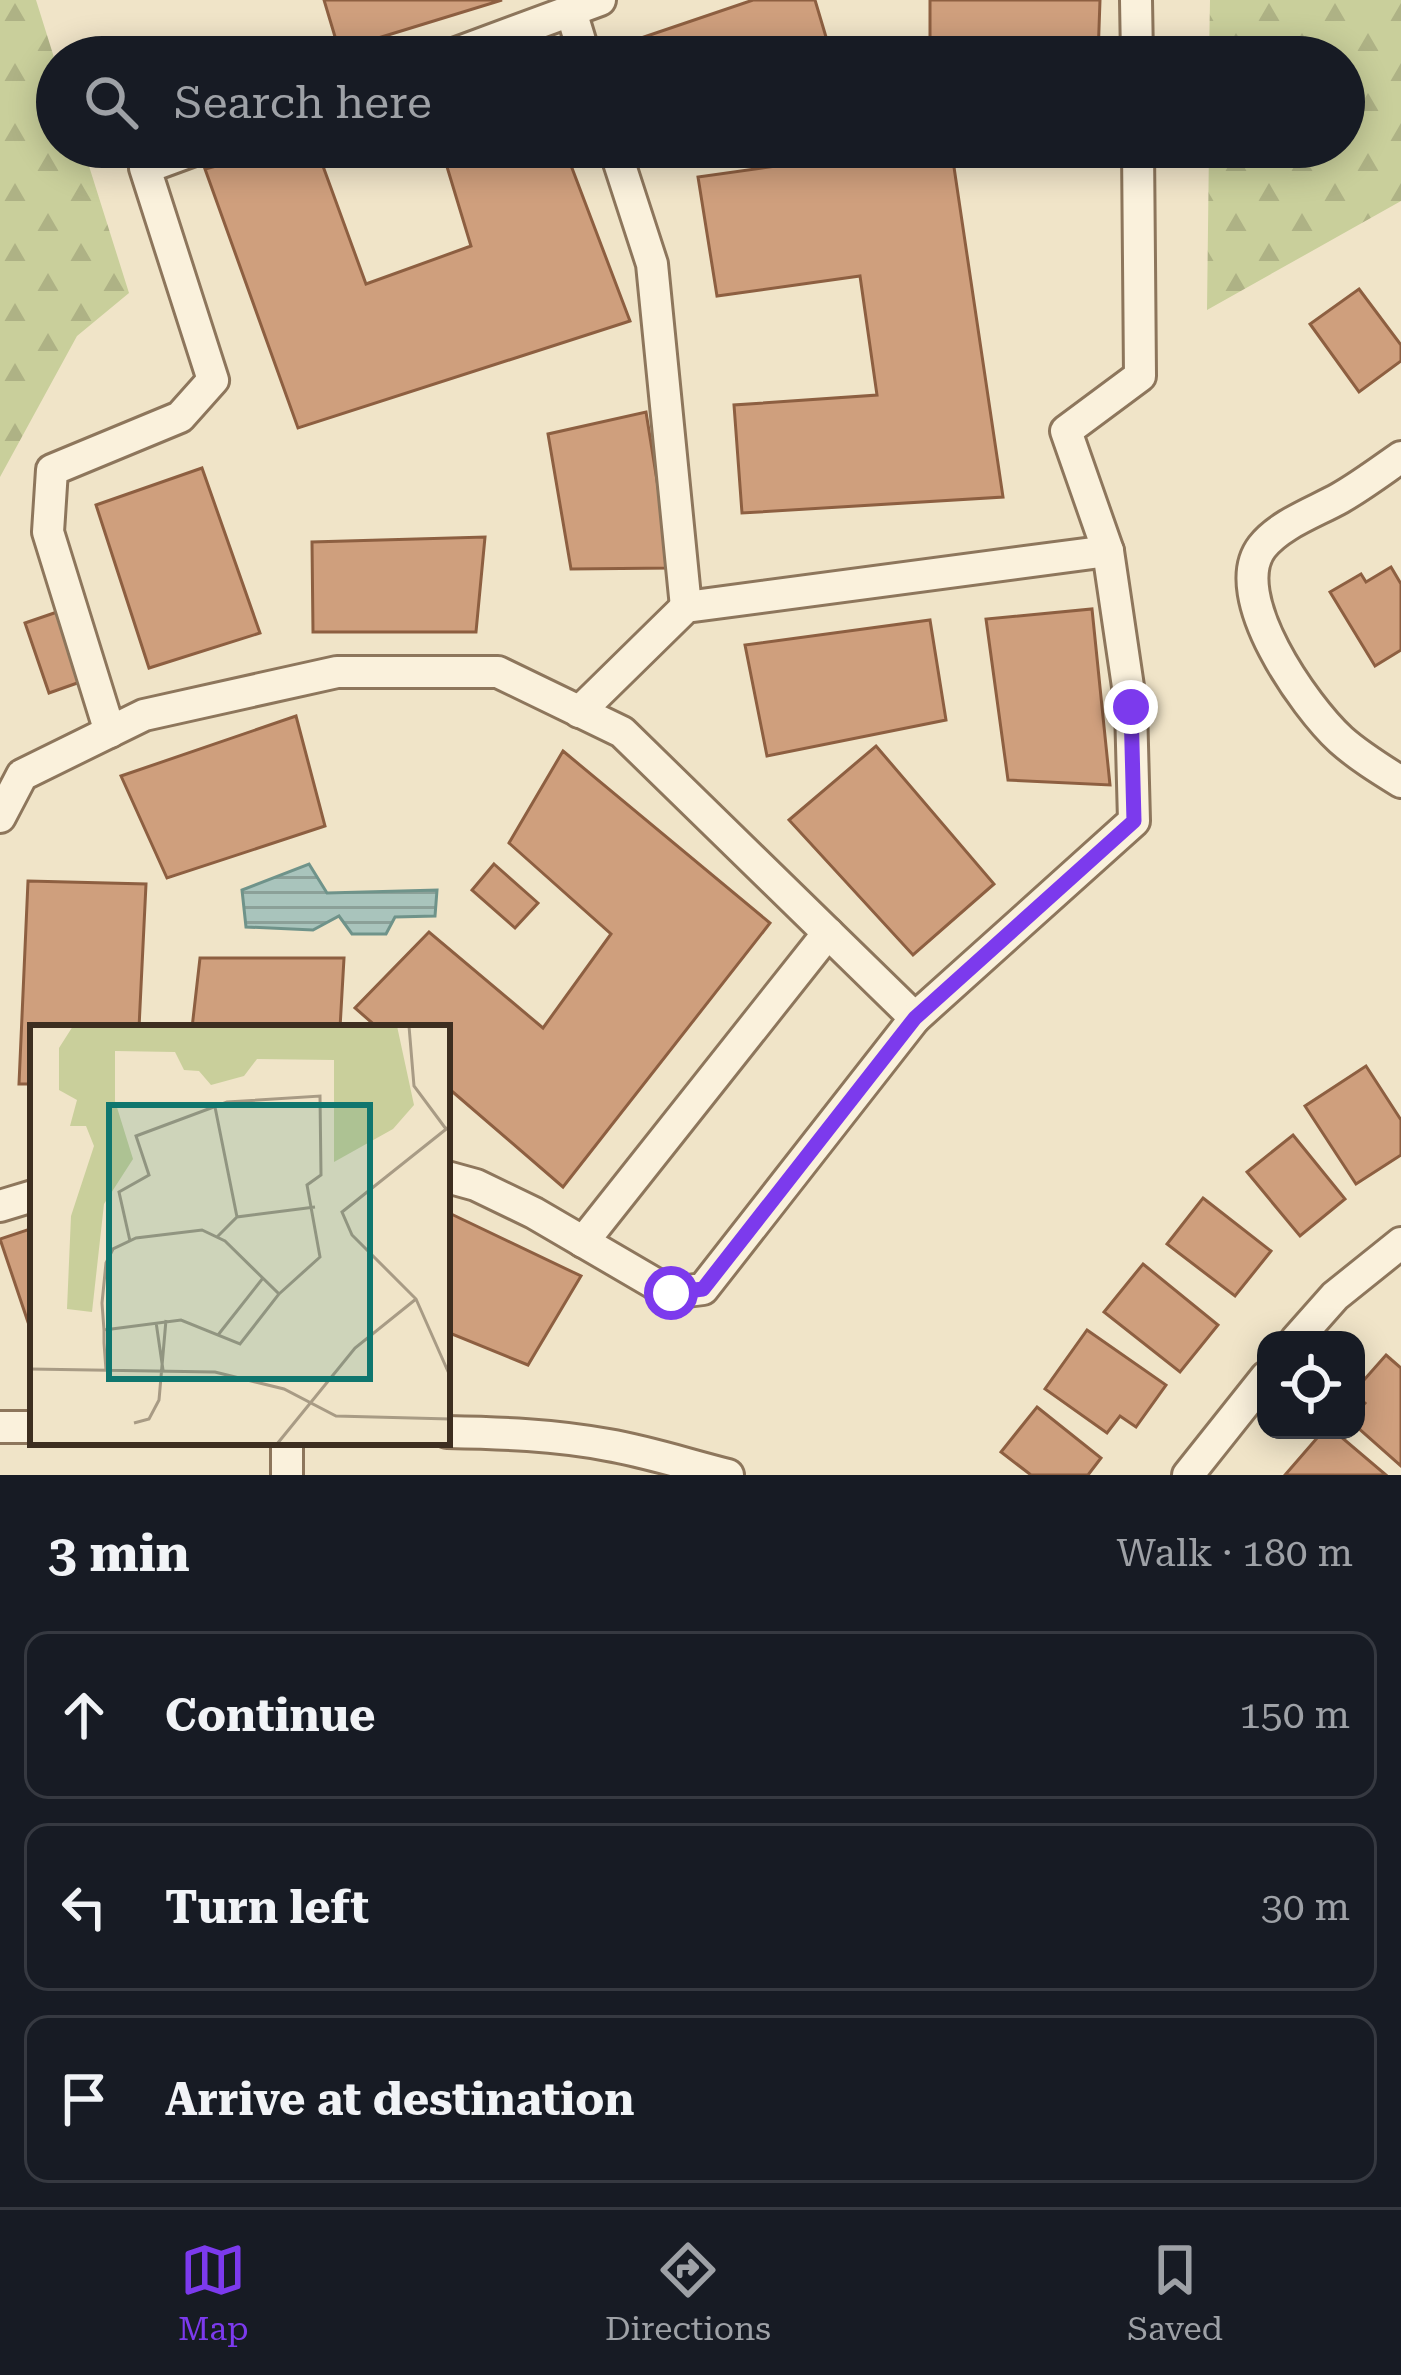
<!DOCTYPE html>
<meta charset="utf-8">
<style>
body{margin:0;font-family:"Roboto Serif",serif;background:#242831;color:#f1f3f6}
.controls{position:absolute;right:36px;bottom:36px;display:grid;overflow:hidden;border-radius:24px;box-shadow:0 6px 30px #0003}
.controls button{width:108px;height:108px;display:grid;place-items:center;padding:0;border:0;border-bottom:3px solid #363941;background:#171b24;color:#f1f3f6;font:60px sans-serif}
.stop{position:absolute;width:36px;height:36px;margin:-27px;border:9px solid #7c3aed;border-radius:50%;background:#fff}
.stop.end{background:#7c3aed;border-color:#fff;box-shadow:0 3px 12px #0008}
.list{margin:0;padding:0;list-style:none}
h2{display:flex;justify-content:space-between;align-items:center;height:156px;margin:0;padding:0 48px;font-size:51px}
h2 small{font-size:39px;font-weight:400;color:#9ea1a6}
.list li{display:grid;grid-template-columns:78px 1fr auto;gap:36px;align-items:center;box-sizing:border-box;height:168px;margin:0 24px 24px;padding:0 24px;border:3px solid #363941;border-radius:24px}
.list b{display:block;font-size:45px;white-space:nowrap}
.list em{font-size:39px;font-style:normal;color:#9ea1a6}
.icon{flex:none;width:66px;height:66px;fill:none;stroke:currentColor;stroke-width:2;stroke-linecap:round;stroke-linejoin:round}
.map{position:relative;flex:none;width:1401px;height:1475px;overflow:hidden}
.search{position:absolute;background:#171b24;box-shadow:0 6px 30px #0003;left:36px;right:36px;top:36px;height:132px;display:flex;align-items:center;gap:30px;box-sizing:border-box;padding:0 42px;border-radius:66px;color:#9ea1a6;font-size:45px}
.sheet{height:732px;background:#171b24}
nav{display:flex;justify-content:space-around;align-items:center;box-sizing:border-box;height:168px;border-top:3px solid #363941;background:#171b24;font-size:33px;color:#9ea1a6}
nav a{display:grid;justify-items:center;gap:6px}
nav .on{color:#7c3aed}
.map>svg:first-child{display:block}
.forest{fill:url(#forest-firs)}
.water{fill:url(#water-rules);stroke:#6f938a;stroke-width:3}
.building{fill:#cf9f7d;stroke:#8d5f41;stroke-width:3}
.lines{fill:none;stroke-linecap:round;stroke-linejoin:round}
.minor-casing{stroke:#8d765c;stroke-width:36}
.minor{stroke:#faf1dc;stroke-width:30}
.route{stroke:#7c3aed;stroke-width:15}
.inset-road{fill:none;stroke:#a89b85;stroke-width:3}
.view{fill:#0f766e;fill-opacity:0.15;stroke:#0f766e;stroke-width:6}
.inset-edge{fill:none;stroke:#3d2e20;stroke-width:6}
</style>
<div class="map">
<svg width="1401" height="1475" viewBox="0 0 1401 1475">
<defs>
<pattern id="forest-firs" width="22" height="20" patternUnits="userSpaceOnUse" patternTransform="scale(3)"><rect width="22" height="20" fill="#c9cf9b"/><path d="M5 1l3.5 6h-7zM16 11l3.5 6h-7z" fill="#aeb285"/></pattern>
<pattern id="water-rules" width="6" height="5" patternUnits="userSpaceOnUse" patternTransform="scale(3)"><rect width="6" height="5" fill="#a9c4bc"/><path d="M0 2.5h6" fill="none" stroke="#8ba098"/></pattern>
</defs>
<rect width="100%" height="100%" fill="#f0e4c8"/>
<g class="forest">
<path d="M0,0h36l21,67v80h26l46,146 -52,43 -77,141z"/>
<path d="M1210,0h191v201l-194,109 2,-163h135v-90h-135z"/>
</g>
<path class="water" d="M309,864l18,29 110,-3 -2,26 -40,1 -9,17h-34l-13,-18 -26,14 -67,-3 -4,-37z"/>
<g class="building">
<path d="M324,0h178l-163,50z"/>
<path d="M753,0h62l17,57h-181l-7,-20z"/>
<path d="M930,0h170l-2,57h-168z"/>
<path d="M288,147h28l50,137 105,-38 -30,-99h123l66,174 -332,107 -93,-259z"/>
<path d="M912,147h39l52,350 -261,16 -8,-108 143,-10 -17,-119 -143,20 -19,-119z"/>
<path d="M1359,289l42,56v16l-42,31 -49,-68z"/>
<path d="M646,412l25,156 -100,1 -23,-135z"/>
<path d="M202,468l58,165 -111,35 -53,-163z"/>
<path d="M485,537l-9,95h-163l-1,-90z"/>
<path d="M1391,567l10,17v66l-26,16 -45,-74 31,-18 5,8z"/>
<path d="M1092,609l18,176 -102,-5 -22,-161z"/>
<path d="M60,611l23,70 -34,12 -24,-70z"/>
<path d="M930,620l16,100 -179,36 -22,-111z"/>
<path d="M296,716l29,110 -158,52 -46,-102z"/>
<path d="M876,746l118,138 -81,71 -124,-135z"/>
<path d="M563,751l207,172 -207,264 -116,-100v-59h-69l-23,-20 74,-76 114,96 68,-94 -102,-91z"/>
<path d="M494,864l44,39 -23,25 -43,-38z"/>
<path d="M28,881l118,3 -7,144h-106v56h-14z"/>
<path d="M200,958h144l-4,70h-148z"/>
<path d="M1366,1066l35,54v35l-45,29 -51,-78z"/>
<path d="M1293,1135l52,64 -45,37 -53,-64z"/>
<path d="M1203,1198l68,53 -36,45 -68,-52z"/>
<path d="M447,1212l134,64 -53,89 -81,-33z"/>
<path d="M33,1228v109l-33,-98z"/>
<path d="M1143,1264l75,61 -38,47 -76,-60z"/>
<path d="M1087,1330l79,55 -30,42 -16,-11 -13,17 -62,-44z"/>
<path d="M1386,1355l15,13v98l-45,-40v-13l9,-10 -9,-8v-6z"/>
<path d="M1037,1407l64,51 -13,17h-57l-30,-23z"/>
<path d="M1324,1430h9l53,45h-101z"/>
</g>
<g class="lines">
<defs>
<g id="minor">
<path d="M1136,0l1,57"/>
<path d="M571,11l14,46"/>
<path d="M446,57l154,-57"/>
<path d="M614,147l38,117 34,343"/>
<path d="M1401,457c-20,14 -40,29 -61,41 -25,14 -60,26 -78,49 -37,48 43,160 79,193 18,16 39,29 60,42"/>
<path d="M579,712l107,-105 422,-56"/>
<path d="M110,732l-62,-200 4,-62 128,-53 33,-37 -68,-212 57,-21"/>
<path d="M0,817l22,-42 122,-60 193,-43h161l124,60 293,286 -212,271 -32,4 -137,-80 -58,-28 -29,-8"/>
<path d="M915,1018l219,-197 -3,-114 -23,-156 -42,-120 74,-55 -2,-229"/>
<path d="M0,1206l33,-10"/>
<path d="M583,1242l245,-309"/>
<path d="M1296,1340l39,-44 66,-53"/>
<path d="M0,1427h33"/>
<path d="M447,1432c54,1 108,3 161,13 41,7 80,20 120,30"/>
<path d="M287,1475v-33"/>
<path d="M1188,1475l78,-98"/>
</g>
</defs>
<use href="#minor" class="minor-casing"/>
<use href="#minor" class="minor"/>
</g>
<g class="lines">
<path class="route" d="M671,1293l32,-4 212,-271 219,-197 -3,-114"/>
</g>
<g transform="translate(30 1025)">
<rect width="420" height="420" fill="#f0e4c8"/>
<path d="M43,1h324l17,79 -21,24 -59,33v-102l-77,-1 -13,17 -33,9 -12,-14 -15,-1 -9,-18 -60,-1v50l18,58 -29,45 -12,108 -25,-3 4,-93 23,-70 -8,-20h-16l7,-26 -18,-10v-42z" fill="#c9cf9b"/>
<path class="inset-road" d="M379,1l5,60 32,43M185,82l22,110M420,101l-108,86 10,23 64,64 34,77M187,212l20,-20 78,-10M100,216l-11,-49 30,-17 -13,-39 91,-34 93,-6 1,79 -14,10 13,72 -41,37M126,297l7,48M74,305l77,-10 59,24 39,-50 -54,-53 -23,-11 -66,8 -23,11 -7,14 -4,40 2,27v13l2,27M188,310l45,-57M0,344l185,3 69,17 52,27 114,3M104,398l15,-4 10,-19 7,-80M247,419l78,-96 61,-49"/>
<path class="view" d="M79,80h261v274h-261z"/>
<rect width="420" height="420" class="inset-edge"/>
</g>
</svg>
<div class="controls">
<button><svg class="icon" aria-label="locate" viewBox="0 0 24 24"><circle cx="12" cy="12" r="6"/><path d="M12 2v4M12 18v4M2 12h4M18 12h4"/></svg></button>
</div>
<div class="stop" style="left:671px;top:1293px"></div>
<div class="stop end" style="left:1131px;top:707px"></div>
<div class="search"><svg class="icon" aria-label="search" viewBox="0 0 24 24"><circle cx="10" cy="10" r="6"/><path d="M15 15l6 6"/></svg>Search here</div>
</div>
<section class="sheet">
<h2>3 min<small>Walk · 180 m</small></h2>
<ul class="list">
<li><svg class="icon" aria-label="ahead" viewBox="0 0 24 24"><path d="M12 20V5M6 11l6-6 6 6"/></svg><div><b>Continue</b></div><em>150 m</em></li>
<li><svg class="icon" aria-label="left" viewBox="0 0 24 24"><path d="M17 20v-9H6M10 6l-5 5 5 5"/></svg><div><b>Turn left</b></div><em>30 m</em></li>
<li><svg class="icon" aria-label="arrive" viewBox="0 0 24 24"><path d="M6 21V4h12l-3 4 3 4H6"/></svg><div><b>Arrive at destination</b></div></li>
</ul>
</section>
<nav>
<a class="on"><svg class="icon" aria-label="map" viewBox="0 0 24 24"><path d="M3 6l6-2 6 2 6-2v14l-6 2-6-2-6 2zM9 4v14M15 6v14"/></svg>Map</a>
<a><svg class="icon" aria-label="directions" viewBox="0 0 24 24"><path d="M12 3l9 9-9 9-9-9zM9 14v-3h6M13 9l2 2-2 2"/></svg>Directions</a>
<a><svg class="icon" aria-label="saved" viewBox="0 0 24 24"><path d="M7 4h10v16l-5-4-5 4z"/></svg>Saved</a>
</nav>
